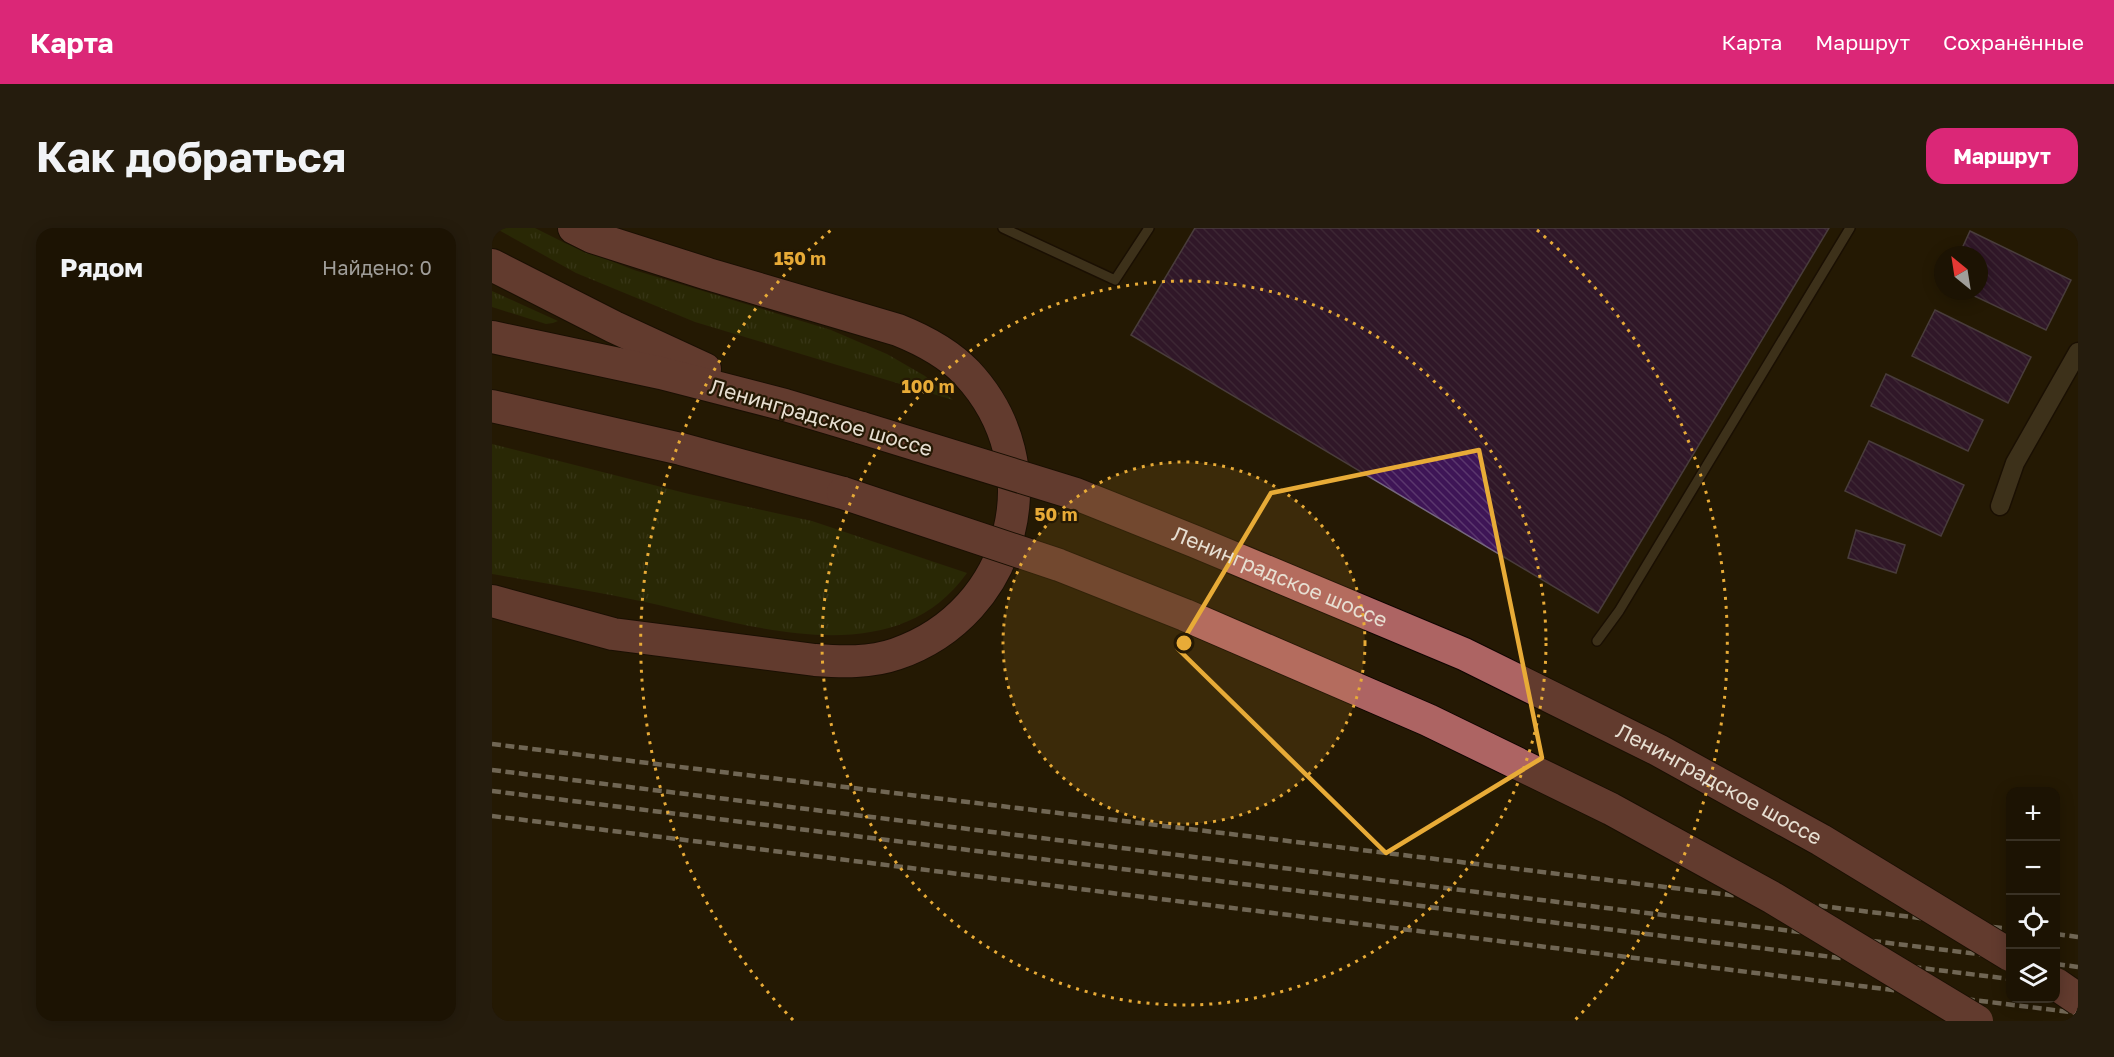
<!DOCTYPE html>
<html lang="ru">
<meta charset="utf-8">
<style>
body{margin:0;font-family:"Golos Text",sans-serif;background:#251c0d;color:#f1f3f6}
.controls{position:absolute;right:18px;bottom:18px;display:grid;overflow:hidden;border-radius:12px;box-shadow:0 3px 15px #0003}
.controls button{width:54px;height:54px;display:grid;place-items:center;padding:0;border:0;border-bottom:2px solid #3a3225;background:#1c1303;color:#f1f3f6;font:30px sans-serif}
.compass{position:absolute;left:1442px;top:18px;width:54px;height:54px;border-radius:50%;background:#1c1303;box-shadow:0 3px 15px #0003;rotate:330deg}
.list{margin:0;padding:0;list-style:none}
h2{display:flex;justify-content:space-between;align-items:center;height:78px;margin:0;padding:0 24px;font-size:26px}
h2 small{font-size:20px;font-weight:400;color:#a09e9a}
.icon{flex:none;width:33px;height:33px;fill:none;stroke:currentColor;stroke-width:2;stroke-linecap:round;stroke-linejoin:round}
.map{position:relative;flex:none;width:1586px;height:793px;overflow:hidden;border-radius:18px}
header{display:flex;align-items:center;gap:36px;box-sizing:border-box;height:84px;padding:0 30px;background:#db2777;color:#fff}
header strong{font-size:28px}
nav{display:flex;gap:33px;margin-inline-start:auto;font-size:21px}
.intro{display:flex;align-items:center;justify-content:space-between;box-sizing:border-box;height:144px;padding:0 36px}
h1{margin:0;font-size:42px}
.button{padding:15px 27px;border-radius:18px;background:#db2777;color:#fff;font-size:21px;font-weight:700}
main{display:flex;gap:36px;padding:0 36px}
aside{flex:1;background:#1c1303;border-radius:18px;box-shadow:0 3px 15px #0003}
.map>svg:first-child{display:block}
.grass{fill:url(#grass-tufts)}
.building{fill:url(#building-back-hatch);stroke:#75677f;stroke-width:1.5}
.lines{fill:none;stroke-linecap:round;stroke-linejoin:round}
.service-casing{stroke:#0e0400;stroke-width:12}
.minor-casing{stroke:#0e0400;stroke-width:21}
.trunk-casing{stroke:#0e0400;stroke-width:34}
.service{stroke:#5c4e37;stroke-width:9}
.minor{stroke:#5c4e37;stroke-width:18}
.trunk{stroke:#ad6463;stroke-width:32}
.rail{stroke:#ccc4b6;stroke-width:4.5;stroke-dasharray:9 4.5;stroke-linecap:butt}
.trunk-bridge-casing{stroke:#0e0400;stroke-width:34;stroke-linecap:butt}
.trunk-bridge{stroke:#ad6463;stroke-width:32}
.marked{fill:none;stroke:#e8ab37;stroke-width:4.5;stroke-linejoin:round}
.ring{fill:none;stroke:#e8ab37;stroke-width:3;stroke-dasharray:3 6}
.labels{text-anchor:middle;stroke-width:4.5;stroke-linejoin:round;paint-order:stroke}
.street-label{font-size:21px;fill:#e7dfd2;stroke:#251904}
.centre{fill:#e8ab37;stroke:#251904;stroke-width:3}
.ring-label{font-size:18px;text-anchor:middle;font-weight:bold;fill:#e8ab37;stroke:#251904;stroke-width:4.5;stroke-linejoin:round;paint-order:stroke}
</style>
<header>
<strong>Карта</strong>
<nav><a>Карта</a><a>Маршрут</a><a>Сохранённые</a></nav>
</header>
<div class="intro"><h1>Как добраться</h1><a class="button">Маршрут</a></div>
<main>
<aside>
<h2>Рядом<small>Найдено: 0</small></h2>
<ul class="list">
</ul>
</aside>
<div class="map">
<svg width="1586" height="793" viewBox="0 0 1586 793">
<defs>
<pattern id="grass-tufts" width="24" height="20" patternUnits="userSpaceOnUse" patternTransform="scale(1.5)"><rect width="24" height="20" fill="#2f3a08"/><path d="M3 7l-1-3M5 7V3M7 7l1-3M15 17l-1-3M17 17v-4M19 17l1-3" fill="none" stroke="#4d562b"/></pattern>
<pattern id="building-back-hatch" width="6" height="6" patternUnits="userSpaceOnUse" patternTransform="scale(1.5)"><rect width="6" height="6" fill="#3e1556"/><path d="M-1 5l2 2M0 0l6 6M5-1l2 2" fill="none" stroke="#5a376d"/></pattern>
</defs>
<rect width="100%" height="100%" fill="#251904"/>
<g class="grass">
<path d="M3,0h40l30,15 69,27 197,60 56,24 38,22 28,24 -258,-78 -119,-49z"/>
<path d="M0,63l66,30 -5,2 -7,1 -54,-17z"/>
<path d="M0,216l197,50 123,27 155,52c-74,104 -220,51 -322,29 -51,-11 -102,-19 -153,-28z"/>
</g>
<g class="building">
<path d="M703,0h634l-231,385 -467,-278z"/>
<path d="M1478,3l101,49 -25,50 -82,-39h15v-36h-20z"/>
<path d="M1443,82l96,47 -23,46 -96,-47z"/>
<path d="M1394,146l97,46 -15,31 -97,-45z"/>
<path d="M1377,213l95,44 -23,51 -96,-45z"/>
<path d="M1364,302l49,15 -9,28 -48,-15z"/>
</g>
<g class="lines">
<defs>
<g id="service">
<path d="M511,0l112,52 34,-52"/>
<path d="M1105,413l22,-30 231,-383"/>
</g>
<path id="minor" d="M1508,278l15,-43 63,-111"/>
<g id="trunk">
<path d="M0,37l122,62 91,42"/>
<path d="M0,109l169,36 124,32 77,23"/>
<path d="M0,178l189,43 162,44"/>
<path d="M0,373l121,33 202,26c27,2 55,3 81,-6 120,-41 157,-189 71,-281 -19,-20 -44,-33 -69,-43l-190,-56 -116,-37 -18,-9"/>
</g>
</defs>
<use href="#service" class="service-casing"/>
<use href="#minor" class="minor-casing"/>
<use href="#trunk" class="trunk-casing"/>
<use href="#service" class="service"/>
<use href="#minor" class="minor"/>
<use href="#trunk" class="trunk"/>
<g class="rail">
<path d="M0,516l1518,185"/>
<path d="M0,542l1518,188"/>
<path d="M0,563l1518,188"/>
<path d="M0,588l1586,197"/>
<path d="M1564,706l22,3"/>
<path d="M1564,736l22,3"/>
<path d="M1564,756l22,3"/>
</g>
<defs>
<g id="trunk-bridge">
<path id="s1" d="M370,200l214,66 120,48 268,112 194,96 163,90 189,115"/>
<path d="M351,265l216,72 126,50 243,105 183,89 162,89 204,123"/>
<path d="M1564,756l22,15"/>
</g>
</defs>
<use href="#trunk-bridge" class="trunk-bridge-casing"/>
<use href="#trunk-bridge" class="trunk-bridge"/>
</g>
<path d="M0 0H1586V793H0ZM987,222l63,308 -156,95 -208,-204 93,-156z" fill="#251904" fill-opacity=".55" fill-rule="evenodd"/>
<path class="marked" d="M987,222l63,308 -156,95 -208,-204 93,-156z"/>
<circle cx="692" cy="415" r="181" fill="#e8ab37" fill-opacity=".12"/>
<g class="ring">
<circle cx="692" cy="415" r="181"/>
<circle cx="692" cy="415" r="362"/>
<path d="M301 792A543 543 0 0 1 339 2M1045 2A543 543 0 0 1 1083 792"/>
</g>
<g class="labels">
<g class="street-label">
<text transform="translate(329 190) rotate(16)" y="7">Ленинградское шоссе</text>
<text dy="7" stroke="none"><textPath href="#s1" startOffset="444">Ленинградское шоссе</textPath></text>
<text dy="7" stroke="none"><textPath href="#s1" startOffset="930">Ленинградское шоссе</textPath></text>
</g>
</g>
<circle cx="692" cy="415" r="9" class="centre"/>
<g class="ring-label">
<text x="308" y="37">150 m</text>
<text x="436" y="165">100 m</text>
<text x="564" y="293">50 m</text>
</g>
</svg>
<div class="controls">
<button>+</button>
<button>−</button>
<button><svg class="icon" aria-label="locate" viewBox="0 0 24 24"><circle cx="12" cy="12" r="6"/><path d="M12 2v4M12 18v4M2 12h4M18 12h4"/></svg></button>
<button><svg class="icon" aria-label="layers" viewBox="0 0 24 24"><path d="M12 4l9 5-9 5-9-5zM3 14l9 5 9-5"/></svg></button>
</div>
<svg class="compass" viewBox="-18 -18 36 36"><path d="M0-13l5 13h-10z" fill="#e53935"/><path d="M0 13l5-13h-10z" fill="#a09e9a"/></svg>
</div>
</main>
